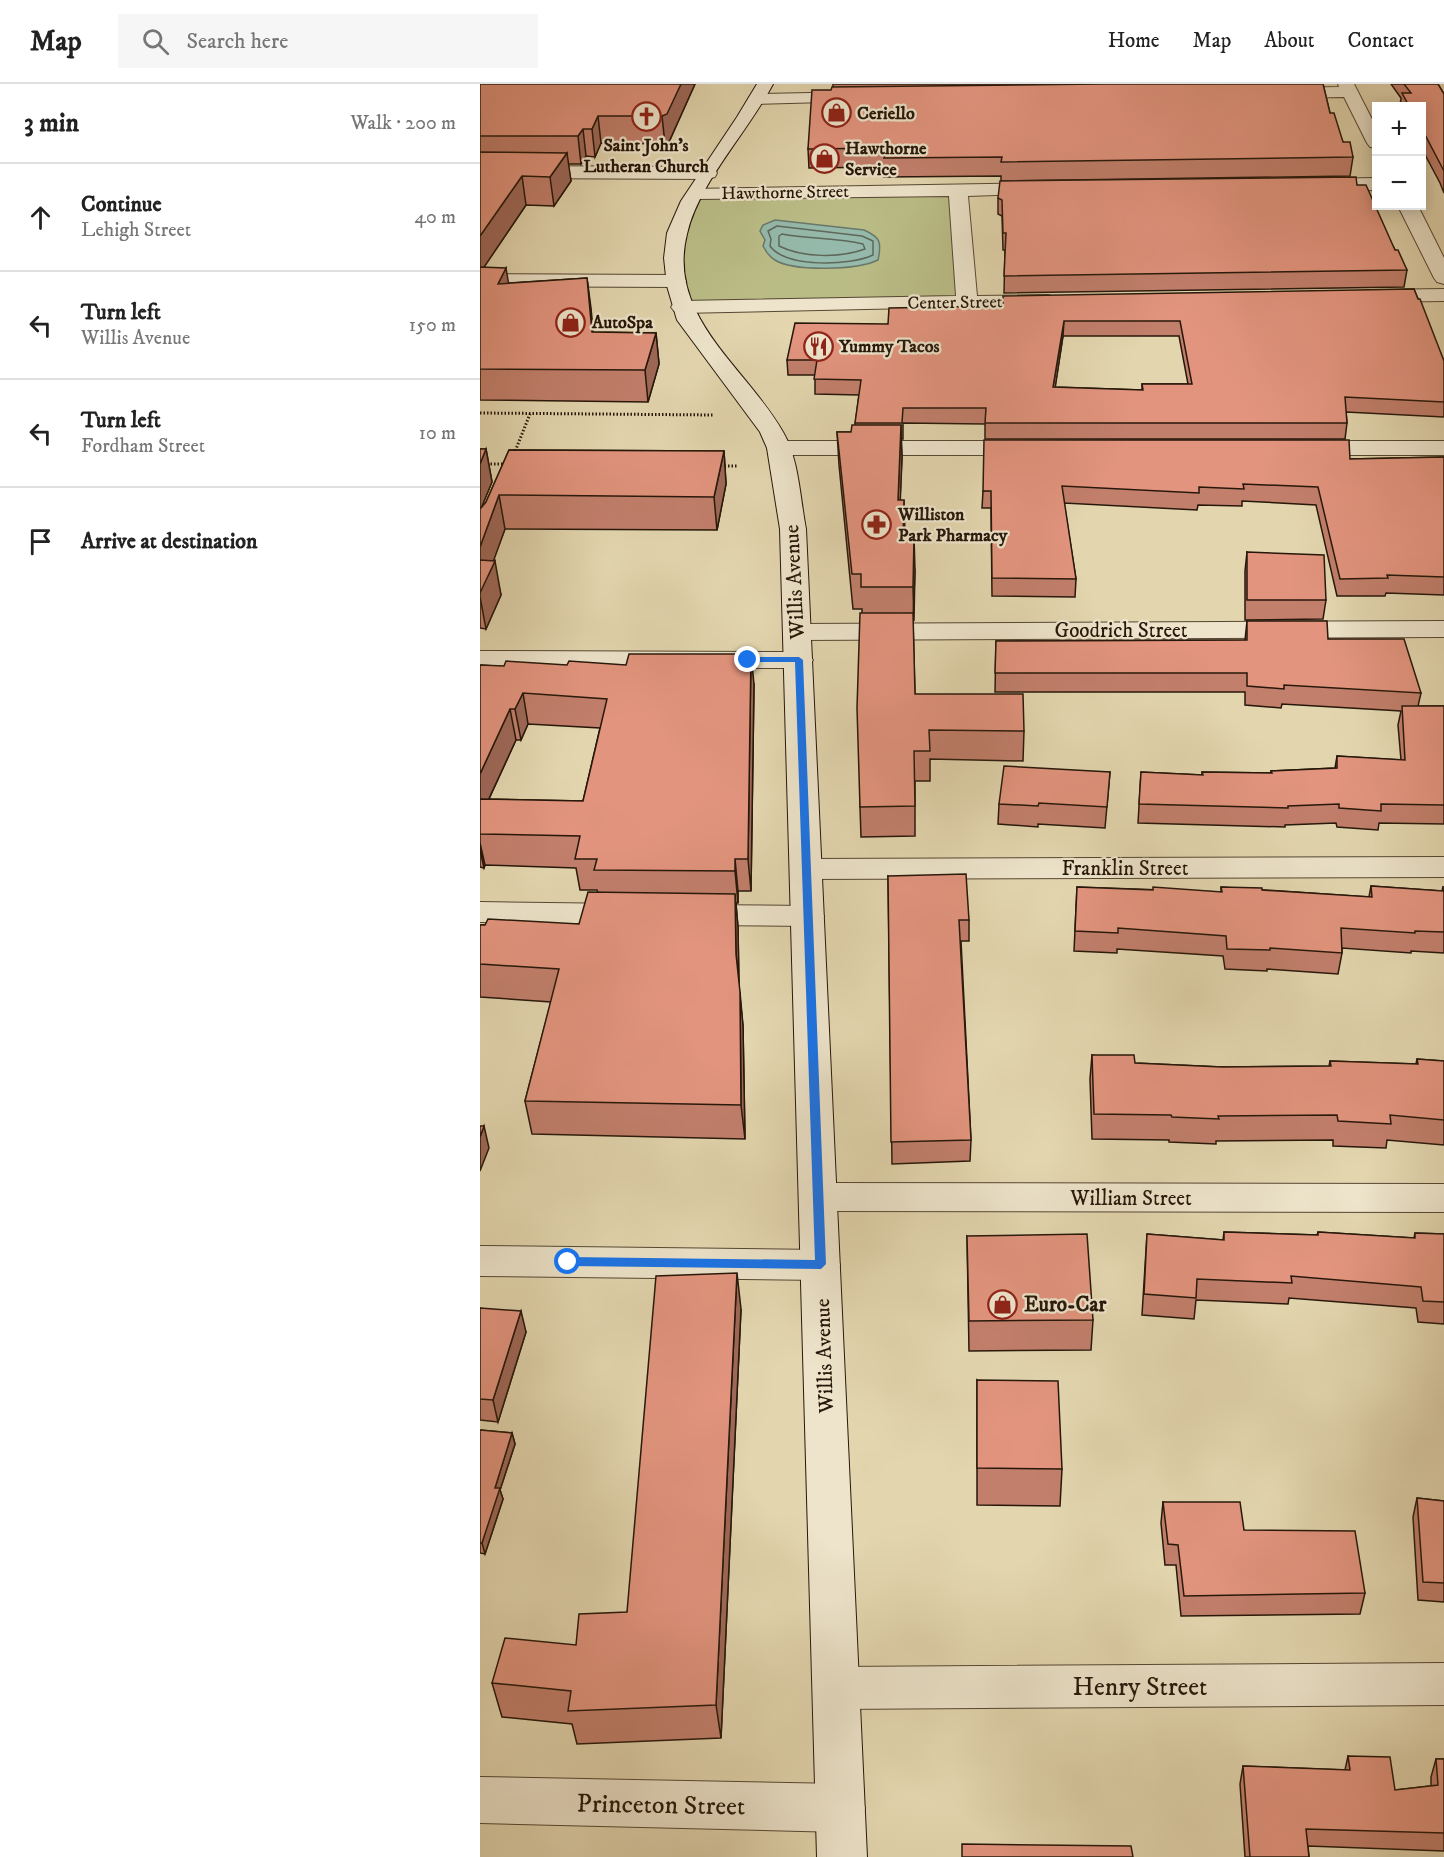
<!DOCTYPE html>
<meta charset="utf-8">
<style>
body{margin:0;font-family:"IM FELL DW Pica",serif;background:#f6f6f6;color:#222}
.controls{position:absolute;right:18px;top:18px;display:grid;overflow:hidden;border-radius:0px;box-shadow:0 3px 15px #0003}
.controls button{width:54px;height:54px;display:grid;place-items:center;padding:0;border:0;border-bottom:2px solid #e0e0e0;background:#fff;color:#222;font:30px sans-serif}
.stop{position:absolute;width:18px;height:18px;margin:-14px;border:4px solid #1a73e8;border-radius:50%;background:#fff}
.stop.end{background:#1a73e8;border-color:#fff;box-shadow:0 2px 6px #0008}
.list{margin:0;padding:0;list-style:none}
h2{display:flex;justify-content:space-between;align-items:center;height:78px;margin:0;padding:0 24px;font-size:26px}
h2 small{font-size:20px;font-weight:400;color:#767676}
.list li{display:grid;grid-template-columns:39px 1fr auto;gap:18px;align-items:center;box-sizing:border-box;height:108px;padding:0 24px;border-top:2px solid #e0e0e0}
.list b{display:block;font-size:22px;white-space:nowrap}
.list p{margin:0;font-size:20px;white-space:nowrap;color:#767676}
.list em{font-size:20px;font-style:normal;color:#767676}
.icon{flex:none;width:33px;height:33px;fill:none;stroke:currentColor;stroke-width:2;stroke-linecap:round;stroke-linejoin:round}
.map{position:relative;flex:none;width:964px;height:1773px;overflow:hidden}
header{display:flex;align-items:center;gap:36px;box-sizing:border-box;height:84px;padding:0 30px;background:#fff;border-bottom:2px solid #e0e0e0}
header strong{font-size:28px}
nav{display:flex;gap:33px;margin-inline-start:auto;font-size:21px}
.search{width:420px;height:54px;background:#f6f6f6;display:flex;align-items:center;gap:15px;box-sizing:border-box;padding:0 21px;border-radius:0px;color:#767676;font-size:22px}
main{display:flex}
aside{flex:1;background:#fff}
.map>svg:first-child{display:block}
.green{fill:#babc86;stroke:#706a48;stroke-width:1.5}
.water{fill:#95b9aa;stroke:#69786a;stroke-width:1.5}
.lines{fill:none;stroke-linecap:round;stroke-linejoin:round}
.shore{stroke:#5e685a;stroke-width:1.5}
.minor-casing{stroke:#554733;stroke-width:2}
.secondary-casing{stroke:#26170a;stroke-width:2}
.path{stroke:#26170a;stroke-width:3;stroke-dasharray:1.5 2;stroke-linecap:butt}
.minor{fill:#ede4cb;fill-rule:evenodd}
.secondary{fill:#ede4cb;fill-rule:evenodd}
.wall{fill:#c27f6c;stroke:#26170a;stroke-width:1.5;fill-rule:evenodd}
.shaded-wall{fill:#9e6858;stroke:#26170a;stroke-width:1.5}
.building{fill:#e2947e;stroke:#26170a;stroke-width:1.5;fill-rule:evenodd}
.route{fill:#1a73e8}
.labels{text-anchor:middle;stroke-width:4.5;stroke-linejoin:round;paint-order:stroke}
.far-poi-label{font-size:18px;font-weight:bold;fill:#26170a;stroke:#ede4cb;text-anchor:start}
.far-street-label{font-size:18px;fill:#26170a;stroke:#ede4cb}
.street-label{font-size:21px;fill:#26170a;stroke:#ede4cb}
.poi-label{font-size:21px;font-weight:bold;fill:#26170a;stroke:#ede4cb;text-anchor:start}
.near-street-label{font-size:26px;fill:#26170a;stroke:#ede4cb}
</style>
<header>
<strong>Map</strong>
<div class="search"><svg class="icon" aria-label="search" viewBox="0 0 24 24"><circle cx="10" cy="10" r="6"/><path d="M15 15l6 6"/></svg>Search here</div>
<nav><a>Home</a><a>Map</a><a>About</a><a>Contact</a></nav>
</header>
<main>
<aside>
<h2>3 min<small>Walk · 200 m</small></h2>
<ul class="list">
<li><svg class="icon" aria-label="ahead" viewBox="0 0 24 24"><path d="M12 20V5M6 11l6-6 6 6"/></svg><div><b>Continue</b><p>Lehigh Street</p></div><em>40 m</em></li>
<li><svg class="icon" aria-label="left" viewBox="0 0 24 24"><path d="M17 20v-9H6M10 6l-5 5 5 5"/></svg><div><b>Turn left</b><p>Willis Avenue</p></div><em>150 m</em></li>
<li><svg class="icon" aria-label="left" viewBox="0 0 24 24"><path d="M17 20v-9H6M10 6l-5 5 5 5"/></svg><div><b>Turn left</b><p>Fordham Street</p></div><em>10 m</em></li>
<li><svg class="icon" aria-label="arrive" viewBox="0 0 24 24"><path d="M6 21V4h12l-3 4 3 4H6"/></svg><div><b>Arrive at destination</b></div></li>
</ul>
</aside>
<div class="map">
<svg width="964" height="1773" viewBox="0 0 964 1773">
<rect width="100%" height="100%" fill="#e3d6af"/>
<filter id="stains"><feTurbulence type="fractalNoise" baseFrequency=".00333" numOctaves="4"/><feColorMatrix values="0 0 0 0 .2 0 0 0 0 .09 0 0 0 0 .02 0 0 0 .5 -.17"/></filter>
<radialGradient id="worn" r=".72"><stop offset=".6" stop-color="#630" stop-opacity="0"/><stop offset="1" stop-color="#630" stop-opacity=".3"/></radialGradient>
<path class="green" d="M471,107l11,111 -281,5v-85l20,-29z"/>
<path class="water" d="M295,136l89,10c16,7 18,12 14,30 -20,10 -84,12 -103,0 -5,-3 -9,-8 -12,-14l2,-6 -5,-9 3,-6z"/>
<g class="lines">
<g class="shore">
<path d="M297,142l85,10 11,5v14c-23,11 -87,13 -103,-9l1,-7 -3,-8z"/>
<path d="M302,150c27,5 54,4 81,10l2,5c-25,9 -62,9 -86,-3v-10z"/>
</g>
<defs>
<g id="minor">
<path d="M858,0h16l22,43v21l-6,-1 -3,-4 -23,-46 -63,1 -6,-1 -3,-4 3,-4 6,-1 58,-1z"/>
<path d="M377,8l6,1 3,4 -3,4 -106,3 -6,-1 -3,-4 3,-4 6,-1z"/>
<path d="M0,82l228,1 7,2 2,4 -2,4 -7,2 -228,-1z"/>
<path d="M896,94v12l-62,1 -7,-2 -2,-4 2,-4 7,-2z"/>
<path d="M563,99l7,2 2,4 -2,4 -82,3 9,100 71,-1 7,2 3,4 -3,4 -374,8 -7,-2 -3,-4 3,-4 7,-2 275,-5 -7,-100 -252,3 -7,-2 -2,-4 2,-4z"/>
<path d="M918,122h20l26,52v26l-7,-2 -3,-4z"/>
<path d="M0,190l196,1 7,2 3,4 -3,4 -7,2 -196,-1z"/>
<path d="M964,205v12l-71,1 -7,-2 -3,-4 3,-4 7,-2z"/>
<path d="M299,357h250l8,2 4,5 -4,5 -8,2h-250l-8,-2 -4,-5 4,-5z"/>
<path d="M825,357h139v14h-139l-8,-2 -4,-5 4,-5z"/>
<path d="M964,537v16l-646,3 -10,-2 -3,-6 3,-6 10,-2z"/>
<path d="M0,567l319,1 10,2 4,6 -4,6 -10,2 -319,-1z"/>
<path d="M964,773v20l-638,2 -11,-3 -5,-7 5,-7 11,-3z"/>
<path d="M0,818l146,2 11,3 5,7 -5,7 -11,3 -146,-2z"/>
<path d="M213,821l115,1 11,3 5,7 -5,7 -11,3 -115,-1 -11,-3 -5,-7 5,-7z"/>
<path d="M338,1099l626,1v28l-626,-1 -13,-4 -6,-10 6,-10z"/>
<path d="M0,1162l341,4 14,4 5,11 -5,11 -14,4 -341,-4z"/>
<path d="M964,1579v42l-608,4 -16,-6 -7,-15 7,-15 16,-6z"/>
<path d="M0,1693l361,7 17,7 7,17 -7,17 -17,7 -361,-9z"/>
</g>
<path id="secondary" d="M277,0h16c-25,48 -74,98 -86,150 -21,83 60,134 96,198 16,27 17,66 23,97l61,1328h-50l-37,-1328 -13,-81 -7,-16 -83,-112 -10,-34 -3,-28 3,-25 14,-32 56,-84z"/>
</defs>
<use href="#minor" class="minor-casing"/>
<use href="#secondary" class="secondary-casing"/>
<g class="path">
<path d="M0,329l234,2"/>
<path d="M34,370l16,-40"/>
<path d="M0,380h26"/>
<path d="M241,382h16"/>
</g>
<use href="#minor" class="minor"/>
<use href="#secondary" class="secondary"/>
</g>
<g class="wall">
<path d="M0,0h215l-26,58 -4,2 -64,-1 -6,14 -9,-1 -5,8h-13l3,17 -17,25 -28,-1 -42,62 25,16 78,-5 6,54 63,1 3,31 -11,38 -168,-2z"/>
<path d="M353,0h490l7,29 13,29 10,15 -3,19 -349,5v-5l-117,1v-10l-75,1 -1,-19 25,-62z"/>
<path d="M911,0h47l6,10v99l-4,-10 -18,-34v-43h-22l1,-8z"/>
<path d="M877,101l50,85 -3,17 -400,6 1,-43h-2l-1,-34 -4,-2v-16z"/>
<path d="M934,205l30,72v56l-98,-5 1,11 -2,16h-360v-15l-82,-1v16h-2l1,18 -2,43 5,36 10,34 -2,51 2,73 109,37 -1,30 -93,-2v22h-15v55l-54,1 -1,-30 2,-198h-9l-14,-144 -2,-33h14l4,-7 4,-30 -44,-1v-19h-27l-1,-15 101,-36 115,-18zM583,252h116l9,48h-46v6l-87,-3z"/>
<path d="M0,365h6l6,33 -11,26 5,-6 23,-52 215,1 2,33 -9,46 -212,-1 -12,32 8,34 -15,34 -6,-1z"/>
<path d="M964,373v138l-58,-2 -1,3h-48l-21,-91 -74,-4v5l-44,-1 -1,5 -133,-7 12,76 -1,18 -83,-1 -1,-88h-9l1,-17 367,-32z"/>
<path d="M767,468l79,48 -3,19 -78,1v-49z"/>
<path d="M767,537l81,18 93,54 -3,13h26v118l-65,-1 -1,7 -41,-3 -1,-4 -51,2v2l-147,-4 3,-51 61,3v-3l69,1v-2l64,-3 2,-12 64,4 -3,-35 3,-14 -119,-7 -1,4 -36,-3v-13h-250l1,-51 249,-1z"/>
<path d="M0,581l274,19 -3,207h-13v12h-2l2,24 1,60 4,39 2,113 -213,-5 -7,-33 26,-99 -71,-5v-72l99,-1 19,-31 -1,-3h-17l-4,-22 -91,-3 -1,3 -4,-1zM48,640l72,4 -17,73 -94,-2 27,-59h5z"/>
<path d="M630,688l-5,56 -67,-4v3l-40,-3 1,-20z"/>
<path d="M408,792l81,44v21h-8l10,199 -1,21 -78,3z"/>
<path d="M891,802l71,5 1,-4h1v66l-33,-2v2l-69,-5v5l-4,21 -71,-5v2l-42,-2 -2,-13 -106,-7v4l-43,-2 3,-64 144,5v-5l148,10z"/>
<path d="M612,971l43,8 87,4 107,-1 1,-5 86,3 1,-5 27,2v84l-57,-5 -1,8 -53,-2v-6l-117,1v3l-47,-2v-2l-77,-1 -2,-60z"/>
<path d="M744,1148l93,3 1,-3 96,6 1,-5 29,1v90l-26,-2 -2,-14 -127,-10 -1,6 -92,-4 -2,19 -52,-4 5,-81 76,6z"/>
<path d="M487,1152l126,84 -2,30 -122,1z"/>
<path d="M0,1224l46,24 -28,90 -18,-2z"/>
<path d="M261,1225l-20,429 -144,6 -5,-20 -70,-7 -10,-34 84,-38 51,-33z"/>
<path d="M497,1296l85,89 -2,37 -83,-1z"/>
<path d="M0,1346l32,3 3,11 -15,46 3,9 -18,55 -5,-1z"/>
<path d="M937,1414l27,3v101l-26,-2 -5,-83z"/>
<path d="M683,1418l81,28 121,63 -5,21 -179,2 -5,-51h-11l-4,-42z"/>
<path d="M868,1672l47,34 36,-4v-9l5,-18h8v92l-136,-5 1,11h-64l-5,-73 3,-18 102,4z"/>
</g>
<g class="shaded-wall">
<path d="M201,0h14l-26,58 -4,2 -3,-28z"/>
<path d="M118,32l3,27 -6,14 -3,-28z"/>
<path d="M103,45l3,27 -5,8 -3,-28z"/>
<path d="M87,69l4,28 -17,25 -4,-29z"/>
<path d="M42,92l4,29 -46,68v-37z"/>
<path d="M26,184l5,30 -13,-14z"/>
<path d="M107,194l4,30 5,55 -4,-31z"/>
<path d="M584,237l-1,15 -10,66v-15z"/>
<path d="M176,249l3,31 -11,38 -3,-32z"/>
<path d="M421,341l1,32 -3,77 -1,-34z"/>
<path d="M6,365l6,33 -12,29v-47z"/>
<path d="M244,367l2,33 -9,46 -3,-33z"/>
<path d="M19,411l6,34 -17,47 7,-15 6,34 -15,34 -6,-32v-50z"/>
<path d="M424,416l1,34 -1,36 -1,-34z"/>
<path d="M434,452l1,34 -1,51 -1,-34z"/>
<path d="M271,570l3,30 -3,207 -3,-32z"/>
<path d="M43,609l5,31 -7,16 -6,-31z"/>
<path d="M30,625l6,31 -36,78v-44z"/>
<path d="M0,759l5,22 -1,3 -4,-18z"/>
<path d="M255,775l3,32v12l-3,-32z"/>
<path d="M255,810l3,33 1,61 -3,-34z"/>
<path d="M260,908l3,34 2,113 -4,-34z"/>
<path d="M4,1042l5,22 -9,23v-34z"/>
<path d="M257,1189l4,36 -20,429 -5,-33z"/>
<path d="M41,1227l5,21 -28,90 -5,-22z"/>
<path d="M32,1349l3,11 -15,46 3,9 -18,55 -3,-11 13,-55z"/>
</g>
<g class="building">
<path d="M0,0h201l-14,30 -5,2h-64l-6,13h-9l-5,7h-98z"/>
<path d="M621,0h222l7,29h4l9,29h7l3,15 -352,5 1,-5 -118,1 3,-10 -79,1 4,-59h19l1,-3z"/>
<path d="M924,0h34l6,10v77l-22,-42v-23h-13l-7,-13h9z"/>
<path d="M0,68l87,1 -17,24 -28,-1 -42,60z"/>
<path d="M876,93l1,8h9l29,65h3l9,20 -403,6 2,-43h-3l-1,-33 -4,-2 2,-17z"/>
<path d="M0,183l26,1 -8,16 89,-6 5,54 64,1 -11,37 -165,-1z"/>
<path d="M934,205l4,10h2l24,62v41l-99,-5 2,26h-362l1,-15h-83l-1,15h-47l6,-43 -47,-1 3,-19h-30l8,-37 93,1 1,-16 114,-2v-10zM584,237h116l12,63h-50l1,6 -90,-3z"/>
<path d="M372,341h49l-3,75h6l-1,36h11l-1,51h-52v-13h-9l-15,-142h14z"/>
<path d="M504,356h365l1,19 94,-2v120l-57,-2 1,3 -48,1 -22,-92 -75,-3 1,5 -45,-2v6l-137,-7 14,93 -84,-1 -1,-87h-8z"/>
<path d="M0,365h6l-6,15z"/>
<path d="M29,366l215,1 -10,46 -215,-2 -19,52v-39h1l5,-6z"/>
<path d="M767,468l77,3 2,45h-79z"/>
<path d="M0,476l15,1 -15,32z"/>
<path d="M380,529h53l2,81h108l1,37 -95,-1 1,21h-16l1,55 -55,1 -3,-99z"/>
<path d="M767,537h80l1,18h76l17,54 -137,-8v4l-37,-3v-13h-252l1,-32 251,-1z"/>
<path d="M149,570h122l-3,205h-13v12l-141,-1 3,-11h-22l5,-23 -100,-2v-35l103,2 24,-102 -84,-6 -8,16h-5l-30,65v-109l24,1 2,-5 61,4 2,-4 57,4z"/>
<path d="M922,622h42v99l-63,-1v7l-42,-3v-4l-51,2v2l-149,-4 2,-32 62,3 -1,-3 70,1 -1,-2 66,-3v-12l68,4z"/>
<path d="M524,682l106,6 -3,35 -68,-4 -1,3 -39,-2z"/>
<path d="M486,790l3,46h-10l12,220 -80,2 -3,-266z"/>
<path d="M891,802l72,5v-4h1v45l-29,-1v2l-74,-5 1,25 -72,-5v2l-43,-1 -1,-13 -108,-8v5l-43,-2 2,-44 76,3v-3l69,5 -1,-5 41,1v2l110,7z"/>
<path d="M108,808l147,2 1,60 4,38 1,113 -216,-4 34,-132 -79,-5v-39h5l3,-6 91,5z"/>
<path d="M612,971h42l1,8 87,4 109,-1 -1,-5 88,3 -1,-5 27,2v59l-54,-5 1,9 -53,-3 -1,-6 -119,1 1,3 -47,-2 -1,-2 -77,-1z"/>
<path d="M0,1042h4l-4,11z"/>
<path d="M744,1148l94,3v-3l97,6v-5l29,1v68l-21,-1 -2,-14 -130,-11 1,7 -95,-4 -1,19 -52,-4 3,-60 77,6z"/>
<path d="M607,1150l6,86 -124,1 -2,-85z"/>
<path d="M257,1189l-21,432 -148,6 3,-20 -79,-8 13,-45 71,7 3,-31 48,-2 29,-336z"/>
<path d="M0,1224l41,3 -28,89 -13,-1z"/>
<path d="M497,1296l81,1 4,88 -85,-1z"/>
<path d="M0,1346l32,3 -17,55h5l-18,55h-2z"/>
<path d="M937,1414l27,3v82l-21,-1z"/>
<path d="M683,1418h77l4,28 111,1 10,62 -181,3 -6,-51 -10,-1z"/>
<path d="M868,1672l42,1 5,33 43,-5 -2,-26h8v74l-138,-4 3,28h-59l-7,-91 107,4z"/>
<path d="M482,1760l169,2 2,11h-171z"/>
</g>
<path class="route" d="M268,573h51l4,3 23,604 -5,5 -253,-3 -6,-4 6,-5 247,3 -20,-598h-50v-4z"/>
<defs>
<symbol id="shop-ring" viewBox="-11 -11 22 22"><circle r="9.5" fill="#ede4cb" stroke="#8f2418" stroke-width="1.5"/><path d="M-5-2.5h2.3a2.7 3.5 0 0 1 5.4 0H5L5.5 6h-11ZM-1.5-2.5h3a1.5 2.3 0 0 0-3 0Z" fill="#8f2418"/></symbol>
<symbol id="church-ring" viewBox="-11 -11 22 22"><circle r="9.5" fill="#ede4cb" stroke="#8f2418" stroke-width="1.5"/><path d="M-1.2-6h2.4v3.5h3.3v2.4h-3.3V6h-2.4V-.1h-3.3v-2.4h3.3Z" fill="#8f2418"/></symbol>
<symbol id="restaurant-ring" viewBox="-11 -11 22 22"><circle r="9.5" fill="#ede4cb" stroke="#8f2418" stroke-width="1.5"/><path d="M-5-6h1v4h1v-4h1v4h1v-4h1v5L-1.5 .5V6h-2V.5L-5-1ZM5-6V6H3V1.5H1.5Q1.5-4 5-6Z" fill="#8f2418"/></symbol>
<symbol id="pharmacy-ring" viewBox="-11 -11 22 22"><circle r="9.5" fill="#ede4cb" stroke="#8f2418" stroke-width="1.5"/><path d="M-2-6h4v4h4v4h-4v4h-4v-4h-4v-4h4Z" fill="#8f2418"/></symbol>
</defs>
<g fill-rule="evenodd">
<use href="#shop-ring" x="340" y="12" width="33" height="33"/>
<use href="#church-ring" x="150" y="16" width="33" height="33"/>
<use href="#shop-ring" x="328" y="58" width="33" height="33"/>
<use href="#shop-ring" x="74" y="222" width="33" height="33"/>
<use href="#restaurant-ring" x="322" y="246" width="33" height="33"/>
<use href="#pharmacy-ring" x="380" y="424" width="33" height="33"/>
<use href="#shop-ring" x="506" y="1204" width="33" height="33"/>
</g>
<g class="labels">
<g class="far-poi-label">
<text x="377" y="35">Ceriello</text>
<text x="166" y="67" text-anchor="middle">Saint John's<tspan x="166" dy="21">Lutheran Church</tspan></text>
<text x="365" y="70">Hawthorne<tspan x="365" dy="21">Service</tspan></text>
<text x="112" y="244">AutoSpa</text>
<text x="359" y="268">Yummy Tacos</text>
<text x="418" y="436">Williston<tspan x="418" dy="21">Park Pharmacy</tspan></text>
</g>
<g class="far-street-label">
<text transform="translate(305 108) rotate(-1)" y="6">Hawthorne Street</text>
<text transform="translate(475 218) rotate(-1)" y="6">Center Street</text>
</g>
<g class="street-label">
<text transform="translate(314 498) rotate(-93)" y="7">Willis Avenue</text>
<text x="641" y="553">Goodrich Street</text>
<text x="645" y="791">Franklin Street</text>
<text x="651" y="1121">William Street</text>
<text transform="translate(344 1272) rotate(-92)" y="7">Willis Avenue</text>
</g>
<g class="poi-label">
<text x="544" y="1227">Euro-Car</text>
</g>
<g class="near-street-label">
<text x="660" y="1611">Henry Street</text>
<text transform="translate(181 1720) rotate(1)" y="9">Princeton Street</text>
</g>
</g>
<rect width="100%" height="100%" filter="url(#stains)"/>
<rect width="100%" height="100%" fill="url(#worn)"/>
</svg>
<div class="controls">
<button>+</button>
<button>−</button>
</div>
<div class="stop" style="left:88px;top:1178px"></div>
<div class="stop end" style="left:268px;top:576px"></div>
</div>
</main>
